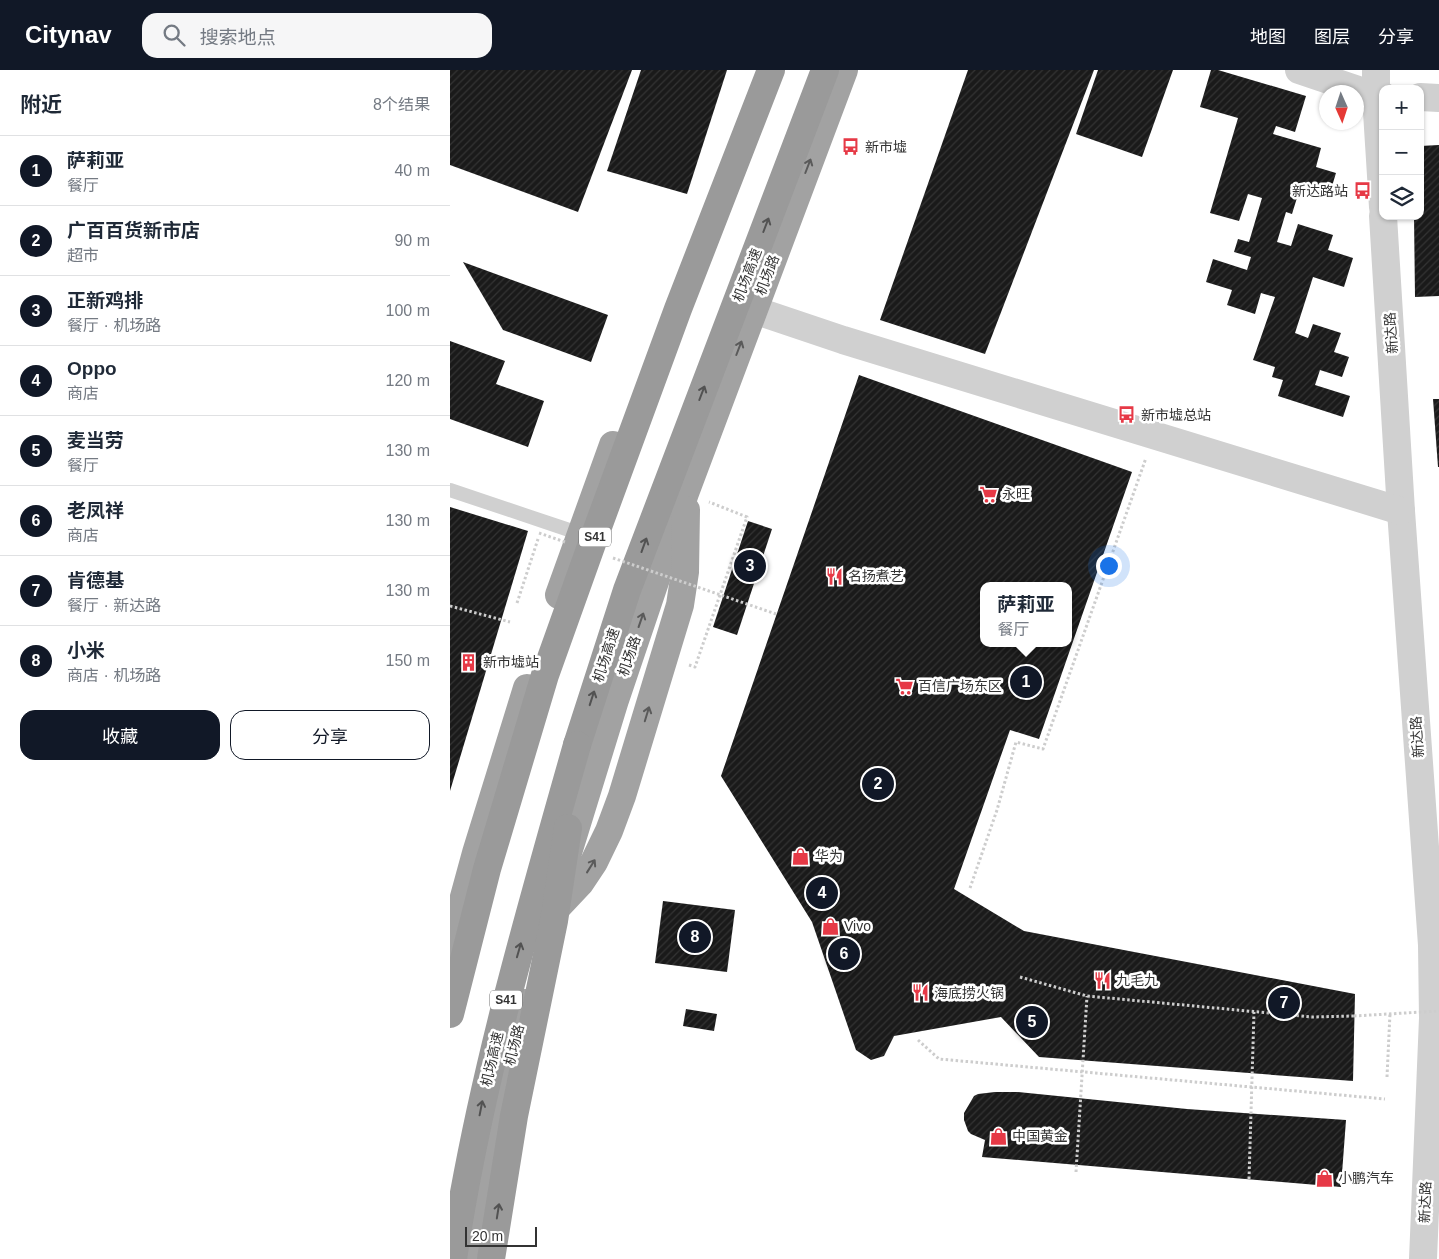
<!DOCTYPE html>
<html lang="zh">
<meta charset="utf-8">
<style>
body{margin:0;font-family:Helvetica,"Noto Sans SC",sans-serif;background:#f6f6f7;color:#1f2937}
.controls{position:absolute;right:15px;top:15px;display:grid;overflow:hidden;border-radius:10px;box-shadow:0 1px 4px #0004}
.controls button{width:45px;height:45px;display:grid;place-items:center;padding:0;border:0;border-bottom:1px solid #e0e1e3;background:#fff;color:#1f2937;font:25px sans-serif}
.compass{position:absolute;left:869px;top:15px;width:45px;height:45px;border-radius:50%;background:#fff;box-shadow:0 1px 4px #0004;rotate:177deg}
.scale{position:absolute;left:15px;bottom:12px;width:72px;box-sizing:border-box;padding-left:5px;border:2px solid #333;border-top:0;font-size:14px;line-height:18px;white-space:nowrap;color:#333;-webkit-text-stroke:4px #fff;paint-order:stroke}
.you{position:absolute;left:658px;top:495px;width:18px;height:18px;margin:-12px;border:4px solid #fff;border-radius:50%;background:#1a73e8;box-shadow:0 0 0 8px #1a73e833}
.badge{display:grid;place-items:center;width:32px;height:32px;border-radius:50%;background:#111827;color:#fff;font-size:16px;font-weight:700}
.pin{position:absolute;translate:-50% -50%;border:2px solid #fff;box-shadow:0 1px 5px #0006}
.popup{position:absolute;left:530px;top:512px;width:92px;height:65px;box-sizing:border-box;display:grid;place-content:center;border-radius:10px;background:#fff;filter:drop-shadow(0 1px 4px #0005);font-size:16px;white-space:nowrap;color:#747a83}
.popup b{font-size:19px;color:#1f2937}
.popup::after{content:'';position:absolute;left:50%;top:100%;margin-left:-10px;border:10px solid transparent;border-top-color:#fff}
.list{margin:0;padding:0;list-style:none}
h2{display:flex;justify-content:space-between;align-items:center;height:65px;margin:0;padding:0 20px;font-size:21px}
h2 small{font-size:16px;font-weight:400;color:#747a83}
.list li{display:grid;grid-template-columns:32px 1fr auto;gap:15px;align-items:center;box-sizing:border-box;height:70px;padding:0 20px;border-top:1px solid #e0e1e3}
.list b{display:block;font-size:19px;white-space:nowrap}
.list p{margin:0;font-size:16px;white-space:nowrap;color:#747a83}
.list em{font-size:16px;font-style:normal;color:#747a83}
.actions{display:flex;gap:10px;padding:15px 20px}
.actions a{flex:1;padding:11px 0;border:1px solid #111827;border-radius:15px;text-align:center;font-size:18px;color:#111827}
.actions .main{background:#111827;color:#fff}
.icon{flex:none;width:28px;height:28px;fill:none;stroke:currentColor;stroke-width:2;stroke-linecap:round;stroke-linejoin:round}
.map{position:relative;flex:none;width:989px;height:1189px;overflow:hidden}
header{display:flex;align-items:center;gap:30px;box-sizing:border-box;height:70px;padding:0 25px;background:#111827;color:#fff}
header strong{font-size:24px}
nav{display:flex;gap:28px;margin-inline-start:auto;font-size:18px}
.search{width:350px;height:45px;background:#f6f6f7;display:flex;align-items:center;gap:12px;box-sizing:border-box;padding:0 18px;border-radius:15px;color:#747a83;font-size:19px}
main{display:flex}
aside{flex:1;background:#fff}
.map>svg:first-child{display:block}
.building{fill:url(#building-hatch);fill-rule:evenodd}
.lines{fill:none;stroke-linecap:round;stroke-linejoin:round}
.path{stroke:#cdcdcd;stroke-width:3;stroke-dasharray:2.5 2.5;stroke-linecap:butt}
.service{stroke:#d0d0d0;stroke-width:14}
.minor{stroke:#d0d0d0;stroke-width:28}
.trunk{stroke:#a2a2a2;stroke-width:28}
.motorway{stroke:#9a9a9a;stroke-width:28}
.path-bridge{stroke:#cdcdcd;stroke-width:3;stroke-dasharray:2.5 2.5;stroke-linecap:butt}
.motorway-bridge{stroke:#9a9a9a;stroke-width:28}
.oneway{stroke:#5a5a5a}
.oneway2{stroke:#525252}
.labels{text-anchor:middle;stroke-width:5;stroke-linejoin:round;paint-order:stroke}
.shield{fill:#fff;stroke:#707070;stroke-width:1}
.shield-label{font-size:12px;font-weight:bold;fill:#333}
.poi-label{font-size:14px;fill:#333;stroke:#fff;text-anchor:start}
.street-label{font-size:14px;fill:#333;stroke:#fff}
</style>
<header>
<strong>Citynav</strong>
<div class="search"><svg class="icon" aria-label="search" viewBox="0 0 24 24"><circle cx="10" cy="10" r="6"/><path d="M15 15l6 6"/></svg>搜索地点</div>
<nav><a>地图</a><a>图层</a><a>分享</a></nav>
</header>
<main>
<aside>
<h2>附近<small>8个结果</small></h2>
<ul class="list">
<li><span class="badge">1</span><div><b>萨莉亚</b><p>餐厅</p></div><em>40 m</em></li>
<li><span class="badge">2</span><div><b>广百百货新市店</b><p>超市</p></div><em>90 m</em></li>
<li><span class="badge">3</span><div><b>正新鸡排</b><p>餐厅 · 机场路</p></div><em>100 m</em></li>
<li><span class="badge">4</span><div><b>Oppo</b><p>商店</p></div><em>120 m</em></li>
<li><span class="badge">5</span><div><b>麦当劳</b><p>餐厅</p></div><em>130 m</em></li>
<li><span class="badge">6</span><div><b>老凤祥</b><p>商店</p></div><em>130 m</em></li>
<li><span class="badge">7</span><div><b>肯德基</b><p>餐厅 · 新达路</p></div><em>130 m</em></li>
<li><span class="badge">8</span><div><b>小米</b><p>商店 · 机场路</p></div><em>150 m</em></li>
</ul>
<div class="actions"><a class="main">收藏</a><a>分享</a></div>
</aside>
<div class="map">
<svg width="989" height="1189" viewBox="0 0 989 1189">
<defs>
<pattern id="building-hatch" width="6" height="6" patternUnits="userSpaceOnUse" patternTransform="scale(1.25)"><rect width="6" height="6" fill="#1a1a1a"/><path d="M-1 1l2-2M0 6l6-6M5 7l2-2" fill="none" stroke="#333"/></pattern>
</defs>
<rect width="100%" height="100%" fill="#fff"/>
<g class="building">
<path d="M0,0h182l-54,142 -128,-47z"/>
<path d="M191,0h86l-40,124 -80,-23z"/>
<path d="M518,0h126l-109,284 -105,-34z"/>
<path d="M648,0h75l-31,87 -66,-23z"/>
<path d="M761,0h7l88,26 -11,36 -19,-6 -3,8 48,14 -5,19 20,6 -7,23 -29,-8 -8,26 -6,-2 -9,30 14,4 7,-22 35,11 -5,15 25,8 -9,29 -31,-10 -18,56 13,5 5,-14 28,9 -7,19 15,5 -7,20 -22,-7 -5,15 35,11 -7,21 -65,-21 5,-16 -11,-3 3,-10 -22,-7 22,-63 -14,-4 -6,21 -28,-9 5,-15 -26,-8 7,-23 34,11 4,-13 -17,-5 4,-13 11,3 13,-44 -14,-4 -9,27 -29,-8 28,-95 -38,-11z"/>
<path d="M989,75v151l-24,1 -1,-81h6v-70z"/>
<path d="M13,192l145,53 -17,47 -88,-32z"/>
<path d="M0,271l55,20 -9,23 48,17 -16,46 -78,-28z"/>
<path d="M409,305l273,97 -93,267 -29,-9 -56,159 70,42 331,63 -2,87 -314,-24 -38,-40 -107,19 -10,20 -13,4 -15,-10 -44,-128 -91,-146zM534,516h84v57h-84z"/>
<path d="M983,329h6v68h-1z"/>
<path d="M0,437l78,24 -78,260z"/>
<path d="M298,451l24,8 -35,106 -24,-8z"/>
<path d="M213,831l72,9 -8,62 -72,-9z"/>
<path d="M236,939l31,5 -3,17 -31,-5z"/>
<path d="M545,1022h23l169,17 159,11 -5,67 -359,-30 3,-17 -14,-6 -3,-3 -4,-11v-7l10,-17 4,-2z"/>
</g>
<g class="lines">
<g class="path">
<path d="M67,533l21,-64"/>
<path d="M0,536l60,16"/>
<path d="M239,595l6,2 52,-150 -38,-15"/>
<path d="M520,818l27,-78 19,-68 27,7 103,-291"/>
<path d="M570,907l67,19 225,21 42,-1"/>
<path d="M468,970l21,19 446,40"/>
<path d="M937,1007l3,-64"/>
</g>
<path class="service" d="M0,420l131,44"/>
<g class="minor">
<path d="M849,0l77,26h7"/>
<path d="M926,0v26l7,111"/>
<path d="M970,27l19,1"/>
<path d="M933,146l18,295 31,434 1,73 -10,241"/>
<path d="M304,240l89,30 558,171"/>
</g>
<g class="trunk">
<path d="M109,525l54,-150"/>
<path d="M117,786l48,-156 70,-207 159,-423"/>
<path d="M98,847l32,-34 14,-21 15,-31 13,-35 58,-191 5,-33 1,-62"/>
<path d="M0,878l26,-95 51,-165"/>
<path d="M18,1189l14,-73 43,-183"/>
</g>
<path class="motorway" d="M127,675l50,-155 198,-520"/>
<g class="path-bridge">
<path d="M89,463l26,9"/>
<path d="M163,488l163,56"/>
<path d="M904,946l85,-5"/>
<path d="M626,1102l11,-176"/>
<path d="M799,1109l5,-167"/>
</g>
<g class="motorway-bridge">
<path d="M0,944l37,-145 58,-194 54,-151 79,-215 93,-239"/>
<path d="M3,1189c26,-175 76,-344 124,-514"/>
<path d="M41,1189l23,-143 40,-195 14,-93"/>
</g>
</g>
<defs><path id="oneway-shaft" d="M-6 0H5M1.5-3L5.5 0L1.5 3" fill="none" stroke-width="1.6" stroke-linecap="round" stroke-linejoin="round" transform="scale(1.25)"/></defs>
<g class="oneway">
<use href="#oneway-shaft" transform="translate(358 96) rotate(-69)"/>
<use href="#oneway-shaft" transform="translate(289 278) rotate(-69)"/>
<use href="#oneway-shaft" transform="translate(191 550) rotate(-71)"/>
<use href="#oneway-shaft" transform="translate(197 644) rotate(-73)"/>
<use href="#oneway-shaft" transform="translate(141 796) rotate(-58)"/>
</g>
<g class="oneway2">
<use href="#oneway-shaft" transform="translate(316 155) rotate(-69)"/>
<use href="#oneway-shaft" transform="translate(252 323) rotate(-69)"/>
<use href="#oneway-shaft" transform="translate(194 475) rotate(-70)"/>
<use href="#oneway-shaft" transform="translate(142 628) rotate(-72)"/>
<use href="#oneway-shaft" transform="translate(69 880) rotate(-74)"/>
<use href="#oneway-shaft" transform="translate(31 1038) rotate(-79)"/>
<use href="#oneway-shaft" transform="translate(48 1141) rotate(-81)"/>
</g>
<defs>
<symbol id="bus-bare" viewBox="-9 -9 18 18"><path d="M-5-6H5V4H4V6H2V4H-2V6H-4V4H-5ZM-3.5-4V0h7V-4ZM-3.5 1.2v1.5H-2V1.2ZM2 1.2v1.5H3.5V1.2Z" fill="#e63946" stroke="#fff" stroke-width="2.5" paint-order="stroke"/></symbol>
<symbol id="supermarket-bare" viewBox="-9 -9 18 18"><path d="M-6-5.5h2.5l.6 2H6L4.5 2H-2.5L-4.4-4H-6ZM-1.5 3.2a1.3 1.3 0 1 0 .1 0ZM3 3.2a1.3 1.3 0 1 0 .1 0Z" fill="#e63946" stroke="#fff" stroke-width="2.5" paint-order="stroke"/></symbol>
<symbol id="restaurant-bare" viewBox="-9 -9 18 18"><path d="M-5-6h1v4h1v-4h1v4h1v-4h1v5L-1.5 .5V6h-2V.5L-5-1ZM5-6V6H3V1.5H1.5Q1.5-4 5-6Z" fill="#e63946" stroke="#fff" stroke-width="2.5" paint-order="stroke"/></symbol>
<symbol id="building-bare" viewBox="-9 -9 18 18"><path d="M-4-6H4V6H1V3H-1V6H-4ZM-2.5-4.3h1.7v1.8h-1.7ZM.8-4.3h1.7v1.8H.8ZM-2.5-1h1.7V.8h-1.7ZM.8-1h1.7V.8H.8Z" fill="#e63946" stroke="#fff" stroke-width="2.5" paint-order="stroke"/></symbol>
<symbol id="shop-bare" viewBox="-9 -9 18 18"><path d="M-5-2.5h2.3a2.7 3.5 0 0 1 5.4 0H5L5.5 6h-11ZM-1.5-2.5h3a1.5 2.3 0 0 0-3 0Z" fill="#e63946" stroke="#fff" stroke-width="2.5" paint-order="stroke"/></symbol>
</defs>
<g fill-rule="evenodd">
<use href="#bus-bare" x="388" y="64" width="25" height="25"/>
<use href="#bus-bare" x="900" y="108" width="25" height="25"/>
<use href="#bus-bare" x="664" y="332" width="25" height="25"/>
<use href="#supermarket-bare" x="526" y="412" width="25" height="25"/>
<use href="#restaurant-bare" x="372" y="494" width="25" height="25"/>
<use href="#building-bare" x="6" y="580" width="25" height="25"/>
<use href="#supermarket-bare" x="442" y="604" width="25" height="25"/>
<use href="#shop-bare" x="338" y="774" width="25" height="25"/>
<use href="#shop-bare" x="368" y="844" width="25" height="25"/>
<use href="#restaurant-bare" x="640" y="898" width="25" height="25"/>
<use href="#restaurant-bare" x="458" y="910" width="25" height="25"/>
<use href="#shop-bare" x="536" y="1054" width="25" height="25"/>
<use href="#shop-bare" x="862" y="1096" width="25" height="25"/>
</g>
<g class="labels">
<g class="shield">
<rect x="129" y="457.5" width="32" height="19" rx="4"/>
<rect x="40" y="920.5" width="32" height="19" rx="4"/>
</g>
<g class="shield-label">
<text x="145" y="471">S41</text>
<text x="56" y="934">S41</text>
</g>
<g class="poi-label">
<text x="415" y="82">新市墟</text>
<text x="898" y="126" text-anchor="end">新达路站</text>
<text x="691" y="350">新市墟总站</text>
<text x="552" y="429">永旺</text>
<text x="398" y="511">名扬煮艺</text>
<text x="33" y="597">新市墟站</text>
<text x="468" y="621">百信广场东区</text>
<text x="365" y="791">华为</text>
<text x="394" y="861">Vivo</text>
<text x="666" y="915">九毛九</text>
<text x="484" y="928">海底捞火锅</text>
<text x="562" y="1071">中国黄金</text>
<text x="888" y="1113">小鹏汽车</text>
</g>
<g class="street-label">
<text transform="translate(297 205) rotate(-69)" y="5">机场高速</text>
<text transform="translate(317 205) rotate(-69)" y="5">机场路</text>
<text transform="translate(941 263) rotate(-94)" y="5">新达路</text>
<text transform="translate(156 585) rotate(-72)" y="5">机场高速</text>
<text transform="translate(179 586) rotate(-71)" y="5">机场路</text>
<text transform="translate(967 667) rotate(-94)" y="5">新达路</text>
<text transform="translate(64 975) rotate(-76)" y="5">机场路</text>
<text transform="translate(42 989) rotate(-77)" y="5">机场高速</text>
<text transform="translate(975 1132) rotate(-88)" y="5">新达路</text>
</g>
</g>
</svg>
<div class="controls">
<button>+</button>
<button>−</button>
<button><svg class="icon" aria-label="layers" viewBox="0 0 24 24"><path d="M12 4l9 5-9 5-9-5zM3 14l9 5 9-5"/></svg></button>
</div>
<svg class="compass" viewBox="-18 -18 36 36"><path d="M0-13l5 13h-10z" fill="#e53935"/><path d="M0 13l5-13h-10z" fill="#747a83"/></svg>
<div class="scale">20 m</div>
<div class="you"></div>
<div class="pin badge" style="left:576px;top:612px">1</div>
<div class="popup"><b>萨莉亚</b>餐厅</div>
<div class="pin badge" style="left:428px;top:714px">2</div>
<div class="pin badge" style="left:300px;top:496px">3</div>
<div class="pin badge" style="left:372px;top:823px">4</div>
<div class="pin badge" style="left:582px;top:952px">5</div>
<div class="pin badge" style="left:394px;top:884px">6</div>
<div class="pin badge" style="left:834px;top:933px">7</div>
<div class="pin badge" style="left:245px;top:867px">8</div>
</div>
</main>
